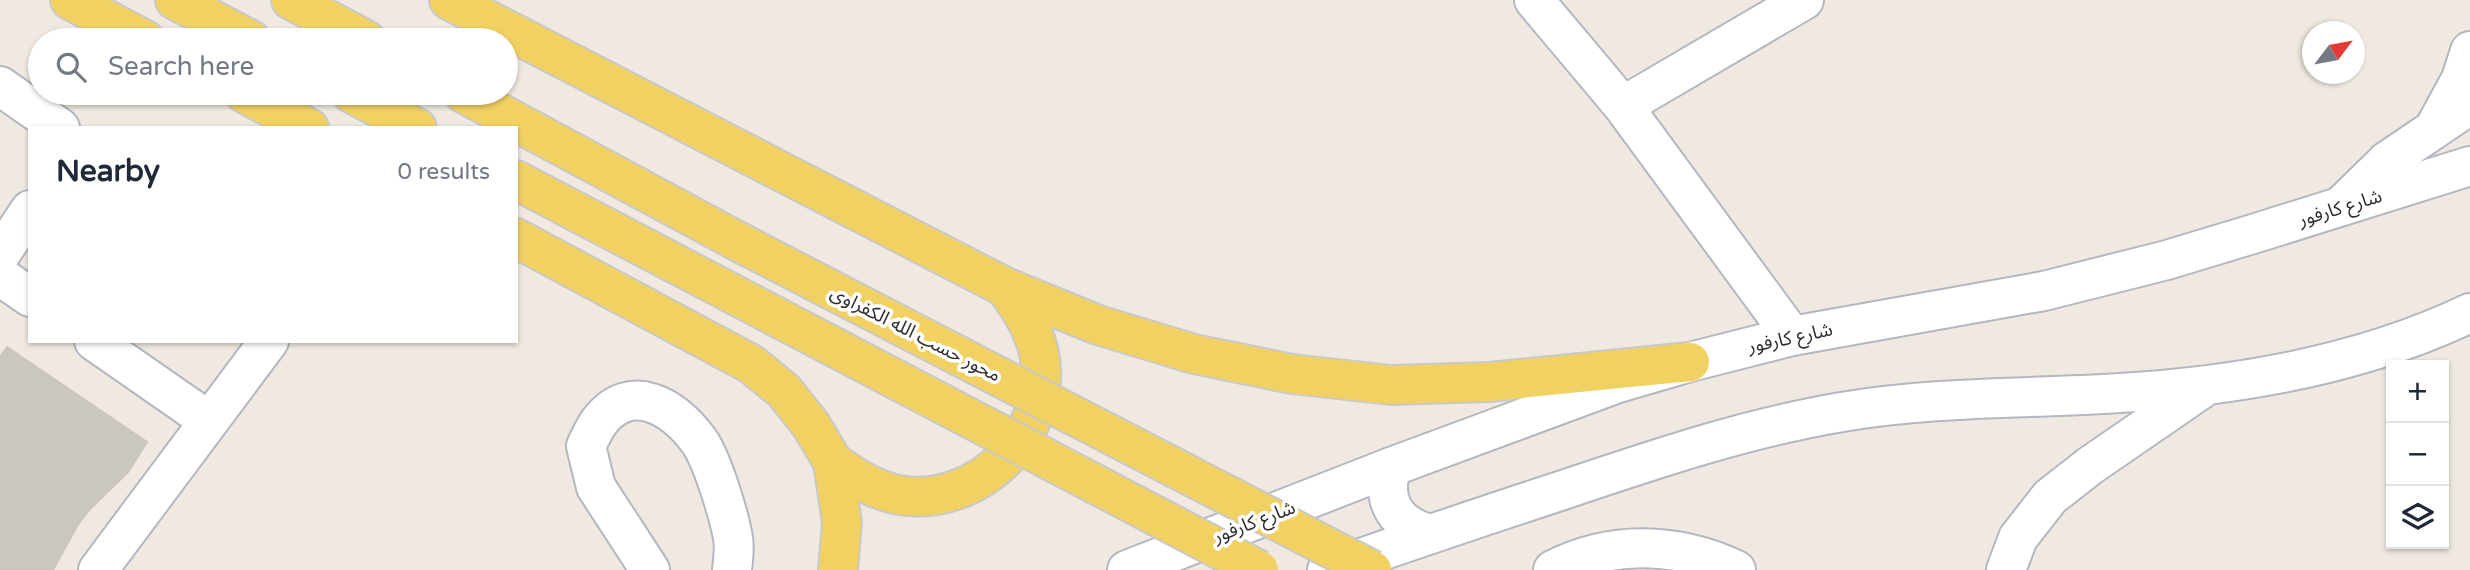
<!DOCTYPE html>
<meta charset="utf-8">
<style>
body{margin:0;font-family:"Varela Round","Noto Sans Arabic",sans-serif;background:#f6f6f7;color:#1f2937}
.controls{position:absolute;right:21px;bottom:21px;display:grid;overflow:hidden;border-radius:0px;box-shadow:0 2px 5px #0004}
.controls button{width:63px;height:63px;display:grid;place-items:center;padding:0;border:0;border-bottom:2px solid #e0e1e3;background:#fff;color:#1f2937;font:35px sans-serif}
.compass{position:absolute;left:2302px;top:21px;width:63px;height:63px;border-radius:50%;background:#fff;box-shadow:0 2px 5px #0004;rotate:58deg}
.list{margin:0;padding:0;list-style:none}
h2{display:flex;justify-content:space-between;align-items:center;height:91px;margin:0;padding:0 28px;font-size:30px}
h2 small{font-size:23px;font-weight:400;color:#747a83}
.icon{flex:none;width:38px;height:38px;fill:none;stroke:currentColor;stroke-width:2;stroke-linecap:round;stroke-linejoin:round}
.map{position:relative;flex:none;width:2470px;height:570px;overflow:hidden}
.search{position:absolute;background:#fff;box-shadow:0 2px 5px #0004;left:28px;top:28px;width:490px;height:77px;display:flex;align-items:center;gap:18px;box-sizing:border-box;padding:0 24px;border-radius:38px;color:#747a83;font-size:26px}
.panel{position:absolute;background:#fff;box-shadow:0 2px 5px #0004;left:28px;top:126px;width:490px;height:217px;border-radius:0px}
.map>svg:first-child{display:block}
.building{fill:#cbc7bf;stroke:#cbc5ba;stroke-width:2}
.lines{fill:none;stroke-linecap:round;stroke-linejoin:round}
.minor-casing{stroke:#b4b7c1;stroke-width:42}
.major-casing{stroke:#c9c9c9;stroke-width:42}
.minor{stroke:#fff;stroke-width:38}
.major{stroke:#f2d163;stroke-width:38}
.major-bridge-casing{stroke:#c9c9c9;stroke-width:42;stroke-linecap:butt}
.major-bridge{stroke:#f2d163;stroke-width:38}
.labels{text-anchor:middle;stroke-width:7;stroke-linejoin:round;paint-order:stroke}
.street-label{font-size:19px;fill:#2e2e2e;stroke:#fff}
</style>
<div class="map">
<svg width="2470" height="570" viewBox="0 0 2470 570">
<rect width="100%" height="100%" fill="#efe9e1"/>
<path class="building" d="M7,347l140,95 -19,30 -38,37 -13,17 -24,44h-53v-213z"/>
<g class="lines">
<defs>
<g id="minor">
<path d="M1534,0l89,106 169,230"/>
<path d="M0,86l60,42"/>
<path d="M1623,106l181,-106"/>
<path d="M2436,125l25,-46 9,-28"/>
<path d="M2345,202l42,-41 83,-56"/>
<path d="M0,255l30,-45"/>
<path d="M0,276l30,21"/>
<path d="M94,341l115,80"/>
<path d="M1391,467c-10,35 5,58 39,67"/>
<path d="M98,570l171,-229"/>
<path d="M650,570l-54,-83 -10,-41c4,-8 8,-17 13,-24 32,-42 75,-15 100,19 13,18 30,74 34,97 2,10 0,22 -1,32"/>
<path d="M1127,570l264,-103 227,-84 72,-21 102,-26 252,-45 123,-31 86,-26 217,-68"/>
<path d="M1327,570c79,-28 157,-54 236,-80 92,-31 184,-62 279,-78 92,-16 185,-13 278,-19 119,-7 241,-28 350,-80"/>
<path d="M1553,570c58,-30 124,-28 183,0"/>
<path d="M2006,570l12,-32 32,-41 41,-32 112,-77"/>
</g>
<g id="major">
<path d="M70,0l75,40"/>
<path d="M175,0l76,40"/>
<path d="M291,0l75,40"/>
<path d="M449,0l556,287 93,38 96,29 98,20 99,11 98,-3 201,-20"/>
<path d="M244,93l65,35"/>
<path d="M351,93l66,35"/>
<path d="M463,93l276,149"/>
<path d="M516,180l198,104"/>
<path d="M516,238l235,126 33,27 27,34 22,37 9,61 -4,47"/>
<path d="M833,462c21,15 40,28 66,33 79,14 156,-63 140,-142 -6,-26 -19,-45 -34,-66"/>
</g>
</defs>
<use href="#minor" class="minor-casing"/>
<use href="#major" class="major-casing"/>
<use href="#minor" class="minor"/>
<use href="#major" class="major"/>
<defs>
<g id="major-bridge">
<path d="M739,242l633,328"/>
<path d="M714,284l545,286"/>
</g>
</defs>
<use href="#major-bridge" class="major-bridge-casing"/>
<use href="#major-bridge" class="major-bridge"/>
</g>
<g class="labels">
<g class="street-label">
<text transform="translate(2340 207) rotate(-17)" y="7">شارع كارفور</text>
<text transform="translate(916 333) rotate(27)" y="7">محور حسب الله الكفراوى</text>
<text transform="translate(1790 337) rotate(-12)" y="7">شارع كارفور</text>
<text transform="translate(1254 521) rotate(-21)" y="7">شارع كارفور</text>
</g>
</g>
</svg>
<div class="controls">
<button>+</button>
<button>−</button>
<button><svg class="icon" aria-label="layers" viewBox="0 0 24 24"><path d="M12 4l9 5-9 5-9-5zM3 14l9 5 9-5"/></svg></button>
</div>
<svg class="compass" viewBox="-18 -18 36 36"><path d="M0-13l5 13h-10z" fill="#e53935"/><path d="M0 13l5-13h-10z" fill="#747a83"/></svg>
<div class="search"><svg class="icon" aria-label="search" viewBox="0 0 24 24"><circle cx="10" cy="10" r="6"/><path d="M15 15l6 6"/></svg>Search here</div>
<section class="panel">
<h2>Nearby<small>0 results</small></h2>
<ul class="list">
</ul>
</section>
</div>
